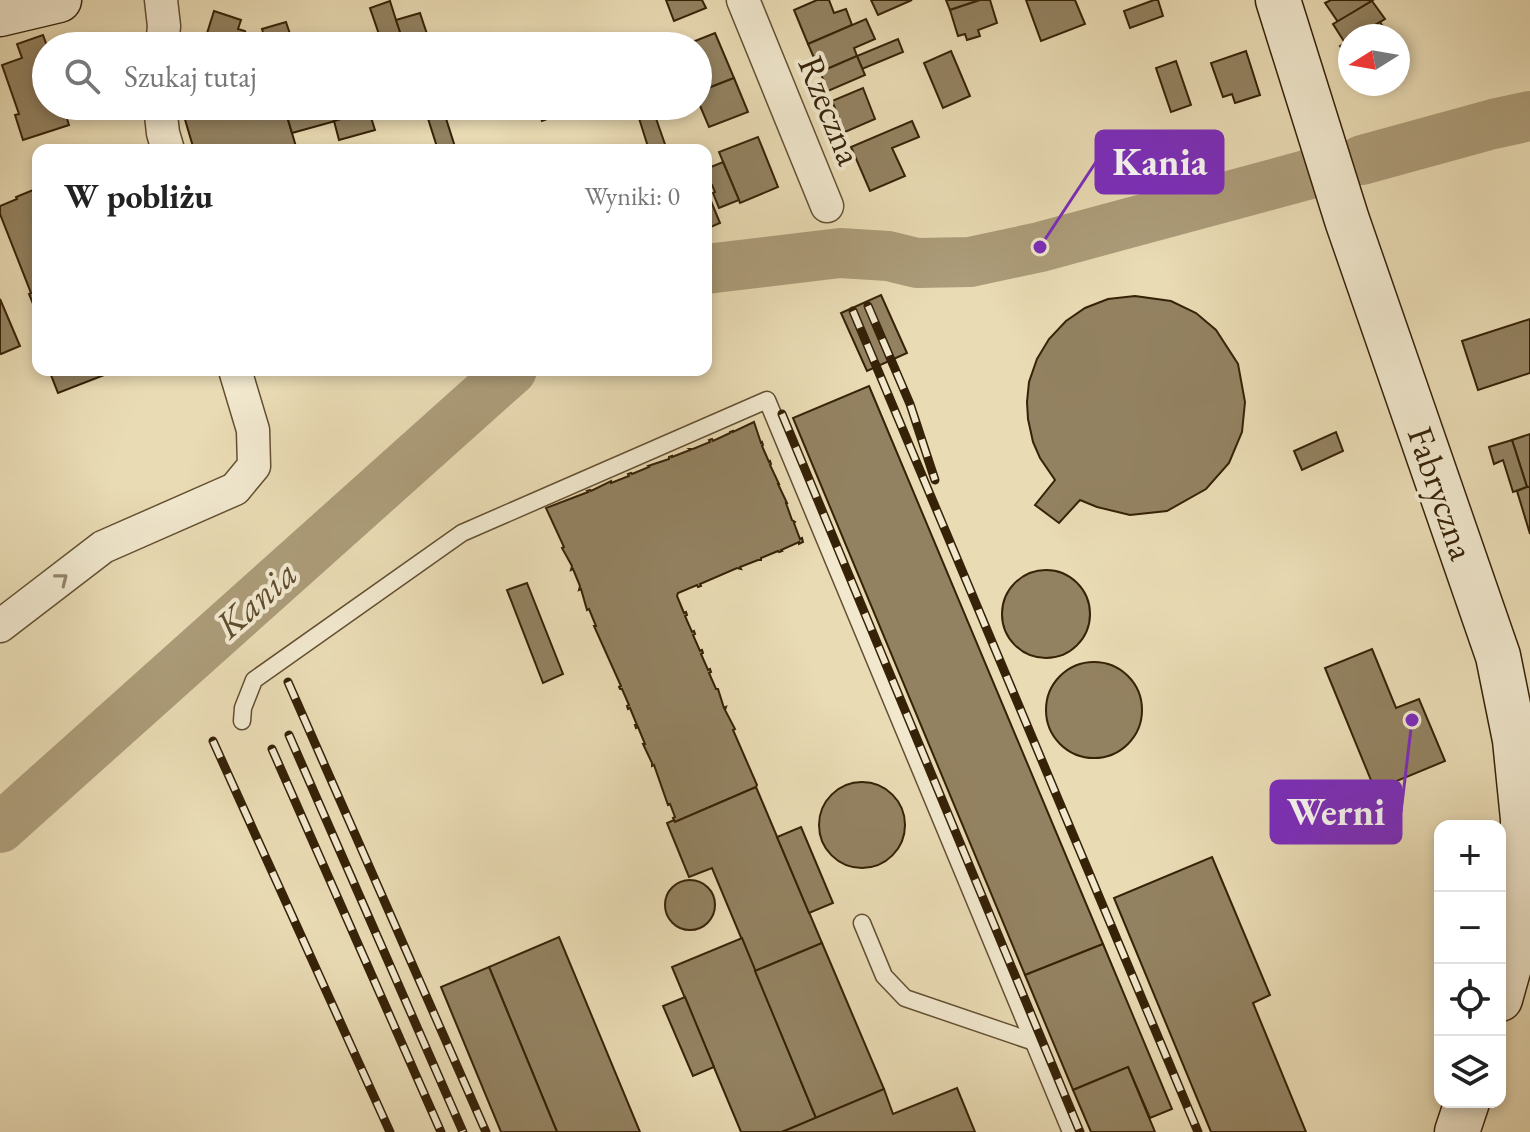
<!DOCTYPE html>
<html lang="pl">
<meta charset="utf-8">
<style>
body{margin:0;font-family:"EB Garamond",serif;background:#f6f6f6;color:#222}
.controls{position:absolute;right:24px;bottom:24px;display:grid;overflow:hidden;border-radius:16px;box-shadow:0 4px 12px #0003}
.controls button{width:72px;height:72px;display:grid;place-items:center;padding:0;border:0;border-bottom:2px solid #e0e0e0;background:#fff;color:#222;font:40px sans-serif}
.compass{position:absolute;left:1338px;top:24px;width:72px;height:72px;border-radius:50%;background:#fff;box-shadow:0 4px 12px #0003;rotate:259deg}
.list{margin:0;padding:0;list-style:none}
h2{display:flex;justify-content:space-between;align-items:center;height:104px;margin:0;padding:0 32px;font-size:34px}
h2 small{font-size:26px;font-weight:400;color:#767676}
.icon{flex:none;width:44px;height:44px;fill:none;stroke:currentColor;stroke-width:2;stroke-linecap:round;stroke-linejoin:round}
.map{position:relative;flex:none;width:1530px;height:1132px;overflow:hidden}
.search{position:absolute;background:#fff;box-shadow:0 4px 12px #0003;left:32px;top:32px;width:680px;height:88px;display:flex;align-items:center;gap:20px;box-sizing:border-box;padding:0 28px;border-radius:44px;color:#767676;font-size:30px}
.panel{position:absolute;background:#fff;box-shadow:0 4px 12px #0003;left:32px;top:144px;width:680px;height:232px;border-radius:16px}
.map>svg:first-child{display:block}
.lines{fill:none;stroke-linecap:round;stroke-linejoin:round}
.river{stroke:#ac9c79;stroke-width:50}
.building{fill:#938261;stroke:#362207;stroke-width:2}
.lane-casing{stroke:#635032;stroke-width:19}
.street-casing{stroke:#635032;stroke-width:35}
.secondary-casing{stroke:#362207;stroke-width:47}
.lane{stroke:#f1e8ce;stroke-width:16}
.street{stroke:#f1e8ce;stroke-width:32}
.secondary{stroke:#f1e8ce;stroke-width:44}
.rail-casing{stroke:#362207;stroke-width:9}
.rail{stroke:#f1e8ce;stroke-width:6;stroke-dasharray:18;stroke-linecap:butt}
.oneway{stroke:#94856a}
.labels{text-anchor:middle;stroke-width:8;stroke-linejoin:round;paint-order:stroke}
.street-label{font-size:36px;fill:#362207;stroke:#f1e8ce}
.water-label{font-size:38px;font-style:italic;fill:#5f4d2f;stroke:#f1e8ce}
.leader{fill:none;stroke:#7b2cbf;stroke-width:3}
.callout-dot{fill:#7b2cbf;stroke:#f1e8ce;stroke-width:3}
.callout{fill:#7b2cbf;stroke:#7b2cbf;stroke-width:3}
.callout-label{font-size:38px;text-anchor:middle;font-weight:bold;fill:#fff}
</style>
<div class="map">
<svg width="1530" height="1132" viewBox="0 0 1530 1132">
<rect width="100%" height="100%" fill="#e9dbb4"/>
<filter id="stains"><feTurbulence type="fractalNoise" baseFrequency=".0025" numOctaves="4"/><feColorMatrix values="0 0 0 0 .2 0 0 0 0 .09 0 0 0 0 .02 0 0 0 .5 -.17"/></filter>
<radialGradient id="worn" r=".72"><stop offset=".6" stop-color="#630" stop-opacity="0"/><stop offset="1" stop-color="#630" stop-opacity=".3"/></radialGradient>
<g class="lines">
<g class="river">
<path d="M1362,160l131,-36 37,-8"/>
<path d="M706,269l134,-16 48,3 29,7 53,-1 70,-15 270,-73"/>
<path d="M0,828l512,-458"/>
</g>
</g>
<g class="building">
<path d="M666,0h36l4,8 -32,13z"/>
<path d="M817,0h12l5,13 12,-4 6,16 -44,19 -14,-34z"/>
<path d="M871,0h41l-34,15z"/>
<path d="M946,0h34l-30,10z"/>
<path d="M980,0h10l7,23 -19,7 2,6 -13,4 -2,-6 -7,2 -8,-26z"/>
<path d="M1026,0h49l10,24 -44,17z"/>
<path d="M1154,0h4l5,16 -33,12 -6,-17z"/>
<path d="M1331,0h42l-35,22 -13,-19z"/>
<path d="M390,1l6,19 9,26h-22l-13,-38z"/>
<path d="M1372,1l13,18 -28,17h-7v4l-5,3 -12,-19z"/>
<path d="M214,11l27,9 -3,9 7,2 3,9 -2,6h-43z"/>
<path d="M420,13l8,24 -24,7 -8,-24z"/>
<path d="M866,19l9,20 -21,9 3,8 -37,16 -12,-28z"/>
<path d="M286,22l8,24h-27l-5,-17z"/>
<path d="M1380,22l9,14h-32z"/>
<path d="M715,33l19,45 -36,14v-46l-13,-1z"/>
<path d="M43,35l4,11 -3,5 2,6v49h17l6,19 -46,15 -8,-25 4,-1 -17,-49 20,-7 -5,-14z"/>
<path d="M558,37l3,9h-27z"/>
<path d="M898,39l5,13 -41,17 -5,-13z"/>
<path d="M1350,40v21l-10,-15z"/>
<path d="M951,51l19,45 -27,12 -19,-45z"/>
<path d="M1246,51l14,44 -25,8 -3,-9 -9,3 -12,-34z"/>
<path d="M857,56l8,19 -37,16 -8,-19z"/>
<path d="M1176,61l15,44 -20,7 -15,-44z"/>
<path d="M734,78l14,34 -39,15 -11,-26v-9z"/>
<path d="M863,88l12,31 -30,13 -13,-31z"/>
<path d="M181,106h103l13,44h-103z"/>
<path d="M284,106h71l2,9 -65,18z"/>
<path d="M424,106h18l14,44h-18z"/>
<path d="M537,106h44l-39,15z"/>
<path d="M652,107l15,43h-18l-12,-38z"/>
<path d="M369,111l6,19 -36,10 -5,-19z"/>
<path d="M912,121l7,16 -27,11 13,28 -35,15 -19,-44z"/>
<path d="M758,137l20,50 -38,16 -21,-51z"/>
<path d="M723,162l16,38 -20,8 -6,-15 2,-1 -3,-7 -6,2v-18z"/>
<path d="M38,188v128l-9,-22 2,-1 -31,-79v-8l17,-7 -1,-2z"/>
<path d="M706,189l14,34 -14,6z"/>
<path d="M881,295l26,58 -40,18 -26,-58z"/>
<path d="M1135,296l36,5 25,12 20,17 22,34 7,38 -3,30 -13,31 -23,26 -39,22 -37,4 -33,-8 -17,-7 -21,23 -24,-18 20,-25 -15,-22 -7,-16 -5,-23 -1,-17 2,-20 8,-23 12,-20 17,-18 19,-13 23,-9z"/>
<path d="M0,299l20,47 -19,8 -1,-1z"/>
<path d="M1530,319v54l-52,17 -16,-49z"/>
<path d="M49,370h68l-59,23z"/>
<path d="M869,386l234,558 -78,31 -232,-557z"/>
<path d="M754,422l7,21 1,-1 1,3 -1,1 7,16 1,-1 1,3 -1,1 9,19h-1l9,19h-1l6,17 3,2 -1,1 6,16 2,-1 1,4 -4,2v-2l-18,8 1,1 -3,1 -1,-1 -17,7v2h-3l-18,7 1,2 -4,-1 -37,16 1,2 -3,1 -1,-2 -19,8 -1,3 7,17 2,-1 1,3 -2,1 7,16 2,-1 1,3 -2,1 7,16 2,-1 1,3 -2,1 7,16 2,-1 1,3 -2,1 7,16h2l6,19 2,-1 -1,3 10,19 -2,1 24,55 -1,2 -81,35 -2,-4 2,-1 -5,-13 -2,1 -14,-40 -2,1v-3l-9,-19h2l-7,-17 -2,1 -1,-3h2l-7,-17 -2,1 -1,-3 2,-1 -7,-16h-2l-1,-2 2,-1 -27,-60h2l-7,-17 -2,1 -6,-21 -2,1 1,-4 -7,-17 -2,1 1,-4 -10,-18 2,-1 -18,-39 42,-16 -1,-1 3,-1 1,1 20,-10v2l18,-7 -1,-2 3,-1 1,1 17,-7 -1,-1 21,-7v-2l3,-1v1l18,-7 -1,-1h4l17,-7 -1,-2 3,-1 1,2 17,-8v-1l3,-1v1z"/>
<path d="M1336,432l7,19 -41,19 -8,-19z"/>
<path d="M1530,434v53h-3l-15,-47z"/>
<path d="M1512,440l15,47 -14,5 -10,-32 -9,4 -5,-17z"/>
<path d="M1527,487h3v47l-13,-43z"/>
<circle cx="1046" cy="614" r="44"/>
<path d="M527,583l36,91 -20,9 -36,-93z"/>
<path d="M1372,649l24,59 23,-9 26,62 -70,29 -50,-122z"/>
<circle cx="1094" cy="710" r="48"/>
<circle cx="862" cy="825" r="43"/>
<path d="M756,787l66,156 -67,28 -43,-103 -23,9 -22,-54 7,-3 1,2z"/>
<path d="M801,827l32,76 -24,10 -32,-76z"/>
<path d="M1212,857l58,138 -17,8 53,129h-95l-97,-234z"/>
<circle cx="690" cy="905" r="25"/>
<path d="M559,937l81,195h-83l-68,-165z"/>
<path d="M742,938l74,180 -34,14h-41l-69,-165z"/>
<path d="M822,943l62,146 -68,29 -61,-147z"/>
<path d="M1103,944l69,165 -22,9 -22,-51 -55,23 -48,-115z"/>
<path d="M489,967l68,165h-56l-60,-145z"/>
<path d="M685,997l29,70 -21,9 -30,-70z"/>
<path d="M1128,1067l27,65h-64l-18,-42z"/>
<path d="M957,1088l18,44h-193l102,-43 9,25z"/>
</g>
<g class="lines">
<defs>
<g id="lane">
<path d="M242,721l1,-13 11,-28 208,-147 305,-133 304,732"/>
<path d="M862,923l22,53 21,22 129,44"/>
</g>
<g id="street">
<path d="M161,0l3,26 -2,20"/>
<path d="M743,0l84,206"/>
<path d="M160,106l3,27 5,17"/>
<path d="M0,626l103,-79 132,-58 19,-23 -1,-36 -18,-60"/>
</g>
<g id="secondary">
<path d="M1278,0l69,220 151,436 17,84 8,79 -1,69 -9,65 -13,46"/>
<path d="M0,14l59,-14"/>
<path d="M1457,1132l10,-30"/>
</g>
</defs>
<use href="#lane" class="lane-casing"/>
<use href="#street" class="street-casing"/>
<use href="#secondary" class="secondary-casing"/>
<use href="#lane" class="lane"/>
<use href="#street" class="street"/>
<use href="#secondary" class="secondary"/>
<defs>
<g id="rail">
<path d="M868,306l42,98 25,76"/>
<path d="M853,311l345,821"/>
<path d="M782,414l298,718"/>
<path d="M288,682l198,450"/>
<path d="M289,735l174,397"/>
<path d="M213,741l177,391"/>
<path d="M272,749l169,383"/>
</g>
</defs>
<use href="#rail" class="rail-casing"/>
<use href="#rail" class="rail"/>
</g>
<defs><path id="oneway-chevron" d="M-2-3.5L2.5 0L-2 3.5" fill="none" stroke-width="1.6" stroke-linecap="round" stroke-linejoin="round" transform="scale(2)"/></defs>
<use class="oneway" href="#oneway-chevron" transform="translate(62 579) rotate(-38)"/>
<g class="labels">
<g class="street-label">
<text transform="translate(831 110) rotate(68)" y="13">Rzeczna</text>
<text transform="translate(1442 493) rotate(71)" y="13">Fabryczna</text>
</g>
<g class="water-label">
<text transform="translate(256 599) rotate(-42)" y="13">Kania</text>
</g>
</g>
<path class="leader" d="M1040 247L1096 162M1412 720L1401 812"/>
<g class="callout-dot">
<circle cx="1040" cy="247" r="8"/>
<circle cx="1412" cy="720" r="8"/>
</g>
<g class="callout">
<rect x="1096" y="131" width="127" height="62" rx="8"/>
<rect x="1271" y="781" width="130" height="62" rx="8"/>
</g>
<g class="callout-label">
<text x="1160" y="175">Kania</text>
<text x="1336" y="825">Werni</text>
</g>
<rect width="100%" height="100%" filter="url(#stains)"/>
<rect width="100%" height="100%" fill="url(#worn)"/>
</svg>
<div class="controls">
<button>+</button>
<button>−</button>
<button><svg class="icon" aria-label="locate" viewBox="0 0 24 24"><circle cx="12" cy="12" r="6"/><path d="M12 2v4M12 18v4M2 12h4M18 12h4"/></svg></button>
<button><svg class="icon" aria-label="layers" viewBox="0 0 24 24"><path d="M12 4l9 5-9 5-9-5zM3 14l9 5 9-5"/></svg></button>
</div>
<svg class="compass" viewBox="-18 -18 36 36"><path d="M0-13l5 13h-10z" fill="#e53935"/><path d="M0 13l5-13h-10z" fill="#767676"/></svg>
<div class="search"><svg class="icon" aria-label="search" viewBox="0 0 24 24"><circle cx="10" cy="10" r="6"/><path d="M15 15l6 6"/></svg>Szukaj tutaj</div>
<section class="panel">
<h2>W pobliżu<small>Wyniki: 0</small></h2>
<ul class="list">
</ul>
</section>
</div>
